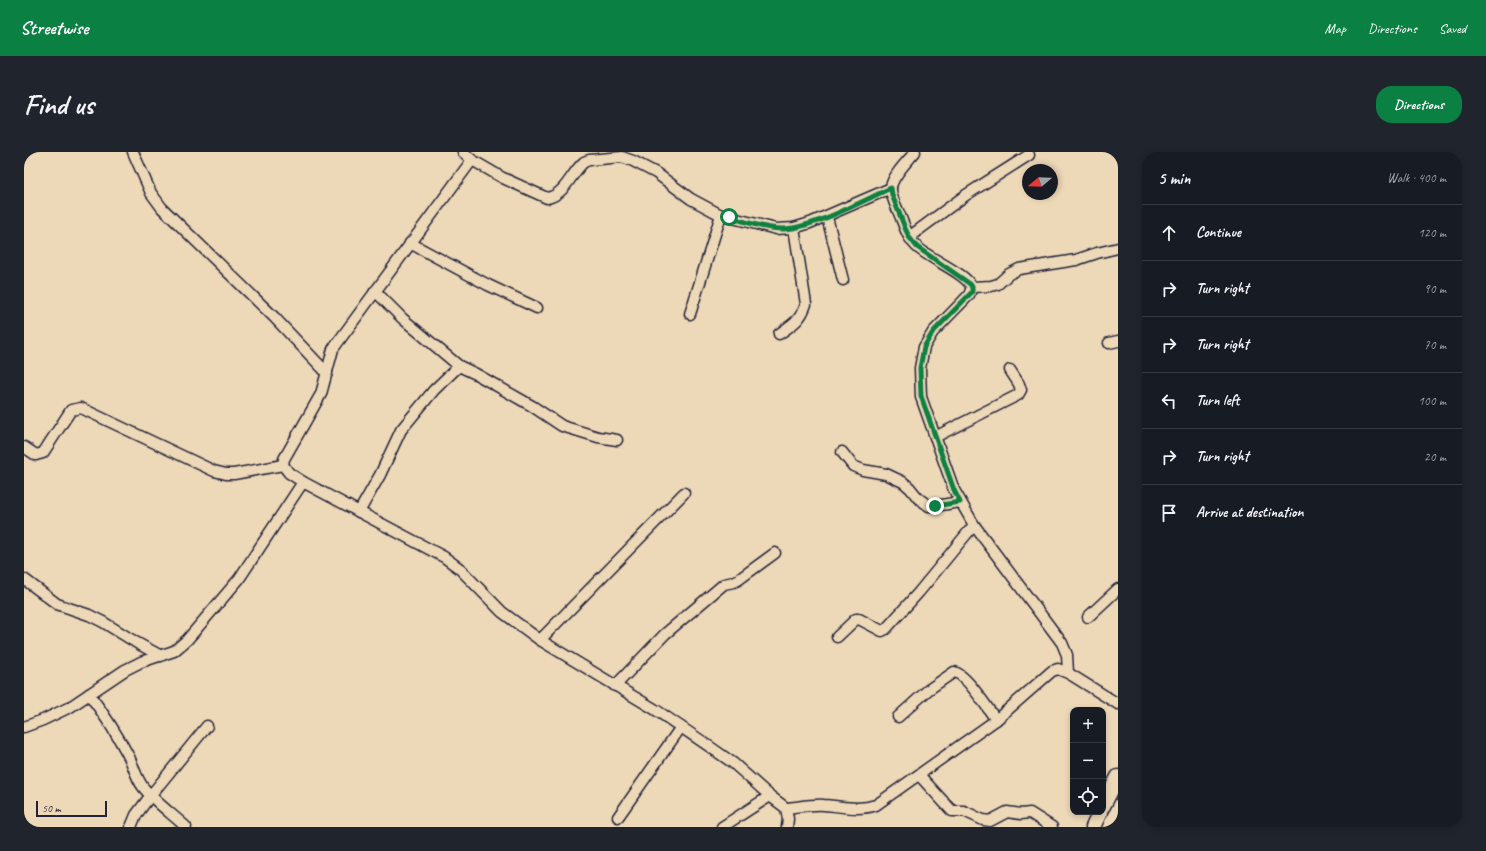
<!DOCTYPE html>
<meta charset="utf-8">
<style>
body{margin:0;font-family:Caveat,sans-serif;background:#20242c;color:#f1f3f6}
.controls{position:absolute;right:12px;bottom:12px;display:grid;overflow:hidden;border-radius:8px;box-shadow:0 2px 6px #0003}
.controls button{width:36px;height:36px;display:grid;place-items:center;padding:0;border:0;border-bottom:1px solid #363941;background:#171b24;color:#f1f3f6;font:20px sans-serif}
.compass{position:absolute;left:998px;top:12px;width:36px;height:36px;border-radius:50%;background:#171b24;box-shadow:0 2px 6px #0003;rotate:251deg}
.scale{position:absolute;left:12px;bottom:10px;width:71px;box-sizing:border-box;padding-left:4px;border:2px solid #22223b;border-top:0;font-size:11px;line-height:14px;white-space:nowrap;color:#22223b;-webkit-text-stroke:3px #edd8b7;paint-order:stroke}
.stop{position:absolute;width:12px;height:12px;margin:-9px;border:3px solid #0b8043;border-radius:50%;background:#fff}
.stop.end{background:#0b8043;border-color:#fff;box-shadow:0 1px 4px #0008}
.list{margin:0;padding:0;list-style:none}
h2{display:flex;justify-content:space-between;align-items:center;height:52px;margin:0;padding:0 16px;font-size:17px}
h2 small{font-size:13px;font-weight:400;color:#9ea1a6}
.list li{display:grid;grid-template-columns:26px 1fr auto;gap:12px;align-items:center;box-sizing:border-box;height:56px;padding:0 16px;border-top:1px solid #363941}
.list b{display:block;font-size:15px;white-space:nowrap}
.list em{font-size:13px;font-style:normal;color:#9ea1a6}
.icon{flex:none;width:22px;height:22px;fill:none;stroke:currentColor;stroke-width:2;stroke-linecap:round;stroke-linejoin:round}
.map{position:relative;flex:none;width:1094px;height:675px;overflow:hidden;border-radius:16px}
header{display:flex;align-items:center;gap:24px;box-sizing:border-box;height:56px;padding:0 20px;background:#0b8043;color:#fff}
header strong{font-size:19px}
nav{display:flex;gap:22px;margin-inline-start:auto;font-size:14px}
.intro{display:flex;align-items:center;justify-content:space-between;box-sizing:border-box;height:96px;padding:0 24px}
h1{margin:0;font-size:28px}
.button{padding:10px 18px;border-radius:16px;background:#0b8043;color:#fff;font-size:14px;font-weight:700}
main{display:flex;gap:24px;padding:0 24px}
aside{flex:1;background:#171b24;border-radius:16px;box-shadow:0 2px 6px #0003}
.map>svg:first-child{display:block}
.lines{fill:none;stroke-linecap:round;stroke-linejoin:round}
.street-casing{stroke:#22223b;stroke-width:13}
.secondary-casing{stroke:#22223b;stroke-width:17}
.street{stroke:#edd8b7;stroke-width:10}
.secondary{stroke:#edd8b7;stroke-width:14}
.route{stroke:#0b8043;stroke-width:5}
</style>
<header>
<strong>Streetwise</strong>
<nav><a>Map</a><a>Directions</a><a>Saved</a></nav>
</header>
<div class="intro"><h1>Find us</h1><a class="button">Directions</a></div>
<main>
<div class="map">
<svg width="1094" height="675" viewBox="0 0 1094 675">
<rect width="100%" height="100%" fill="#edd8b7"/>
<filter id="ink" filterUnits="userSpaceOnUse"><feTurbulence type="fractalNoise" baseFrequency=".025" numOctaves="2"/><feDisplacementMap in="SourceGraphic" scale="8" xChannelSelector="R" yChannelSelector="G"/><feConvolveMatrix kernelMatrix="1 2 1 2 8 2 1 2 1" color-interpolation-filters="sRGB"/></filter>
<g filter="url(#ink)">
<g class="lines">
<defs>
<g id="street">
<path d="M109,0l18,41 11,15 112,109 53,56"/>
<path d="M891,0c-8,10 -22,23 -24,35 -1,8 5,19 8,26 5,12 8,24 17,33 13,13 48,26 56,41l-3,8 -36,37 -9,15 -4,21 1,29 33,93 20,35 88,118 5,12 1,18"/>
<path d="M448,8l31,18 44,20c18,-3 24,-25 37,-36l5,-2 33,-3 11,4 23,12 35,26 30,16 55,14 18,-1 16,-5 81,-35"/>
<path d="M803,65l16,63"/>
<path d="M885,85l57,-42 63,-40"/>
<path d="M386,91l78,42 49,23"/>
<path d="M948,135l19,-1 7,-2 11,-10 10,-5 57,-9 21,-7 21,-5"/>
<path d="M351,139l28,28 56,47"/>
<path d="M666,162l31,-99"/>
<path d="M755,182c14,-10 22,-14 27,-30l-12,-76"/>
<path d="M1085,191l9,-2"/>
<path d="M911,285l83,-42 3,-5 -2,-6 -9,-14"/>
<path d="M0,295l12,8 7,-2 28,-43 10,-2 133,63 12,3h8l49,-9"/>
<path d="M818,300l11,14 10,4 23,4 17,8 7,6 8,10 11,8h6l25,-4"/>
<path d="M279,330l-14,-9 -6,-8 1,-6 37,-65 12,-45 139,-189 -9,-8"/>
<path d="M335,360l21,-37 21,-45 33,-40 25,-24 17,8 56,32 30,20 36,11 19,3"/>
<path d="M0,427l33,25 32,11 14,7 34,21 24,13"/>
<path d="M1064,465l30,-28"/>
<path d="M813,485l19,-18h3l23,12 4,-2 33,-37 55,-67"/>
<path d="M516,488l144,-147"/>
<path d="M591,534l50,-52 59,-50 10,-2 4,-2 37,-27"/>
<path d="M65,542c15,20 28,40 40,63 5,10 7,21 14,30 12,15 29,27 43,40"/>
<path d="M874,565l30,-27 26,-18c11,1 35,38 42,48"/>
<path d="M0,575l19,-7 27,-13 55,-37 16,-8 33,-11 13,-11 52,-61 64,-97 141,75 15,11 43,44 38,28 116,70 50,34 27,19 37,33 16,12c12,-1 26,-4 38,-3 18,1 34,6 52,0l120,-85 56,-49 6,-2 10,4 50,31"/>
<path d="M895,623l33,36h12l19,9 7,1 17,-9 14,2 9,-1 22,14"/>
<path d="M762,656l2,11 -1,8"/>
<path d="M594,665l63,-90"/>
<path d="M107,675l5,-12 15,-20 56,-69"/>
<path d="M698,675l48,-31"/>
</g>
<g id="secondary">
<path d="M1079,654l15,-29"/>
<path d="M1069,675l7,-15"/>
</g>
</defs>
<use href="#street" class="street-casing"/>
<use href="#secondary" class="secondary-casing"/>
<use href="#street" class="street"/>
<use href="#secondary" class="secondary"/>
</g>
</g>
<g class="lines" filter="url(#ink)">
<path class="route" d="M705,65c17,5 36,12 54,12 29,0 81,-29 108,-41l1,7 13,33 4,9 8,10 53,37 2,3v5l-39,40 -9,15 -4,21 1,28 33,94 6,12 -25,4"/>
</g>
</svg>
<div class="controls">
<button>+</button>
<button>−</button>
<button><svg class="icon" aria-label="locate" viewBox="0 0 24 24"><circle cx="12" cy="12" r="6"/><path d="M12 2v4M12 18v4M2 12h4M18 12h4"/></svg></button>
</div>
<svg class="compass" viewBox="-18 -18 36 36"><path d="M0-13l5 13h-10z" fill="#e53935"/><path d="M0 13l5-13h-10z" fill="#9ea1a6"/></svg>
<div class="scale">50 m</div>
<div class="stop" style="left:705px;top:65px"></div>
<div class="stop end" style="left:911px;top:354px"></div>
</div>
<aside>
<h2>5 min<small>Walk · 400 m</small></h2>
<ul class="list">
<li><svg class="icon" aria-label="ahead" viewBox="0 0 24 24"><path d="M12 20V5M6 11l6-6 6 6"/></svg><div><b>Continue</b></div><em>120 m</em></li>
<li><svg class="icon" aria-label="right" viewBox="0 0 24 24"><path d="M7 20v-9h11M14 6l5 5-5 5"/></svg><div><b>Turn right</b></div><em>90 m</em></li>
<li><svg class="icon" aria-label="right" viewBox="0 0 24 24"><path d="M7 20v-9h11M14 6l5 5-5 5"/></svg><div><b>Turn right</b></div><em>70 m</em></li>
<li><svg class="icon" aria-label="left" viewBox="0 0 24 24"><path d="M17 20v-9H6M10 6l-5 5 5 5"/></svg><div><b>Turn left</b></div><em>100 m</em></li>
<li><svg class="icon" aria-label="right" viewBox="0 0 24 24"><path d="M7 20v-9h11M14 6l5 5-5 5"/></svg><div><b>Turn right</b></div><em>20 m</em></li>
<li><svg class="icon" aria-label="arrive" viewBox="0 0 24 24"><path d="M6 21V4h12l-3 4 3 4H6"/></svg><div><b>Arrive at destination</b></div></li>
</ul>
</aside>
</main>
